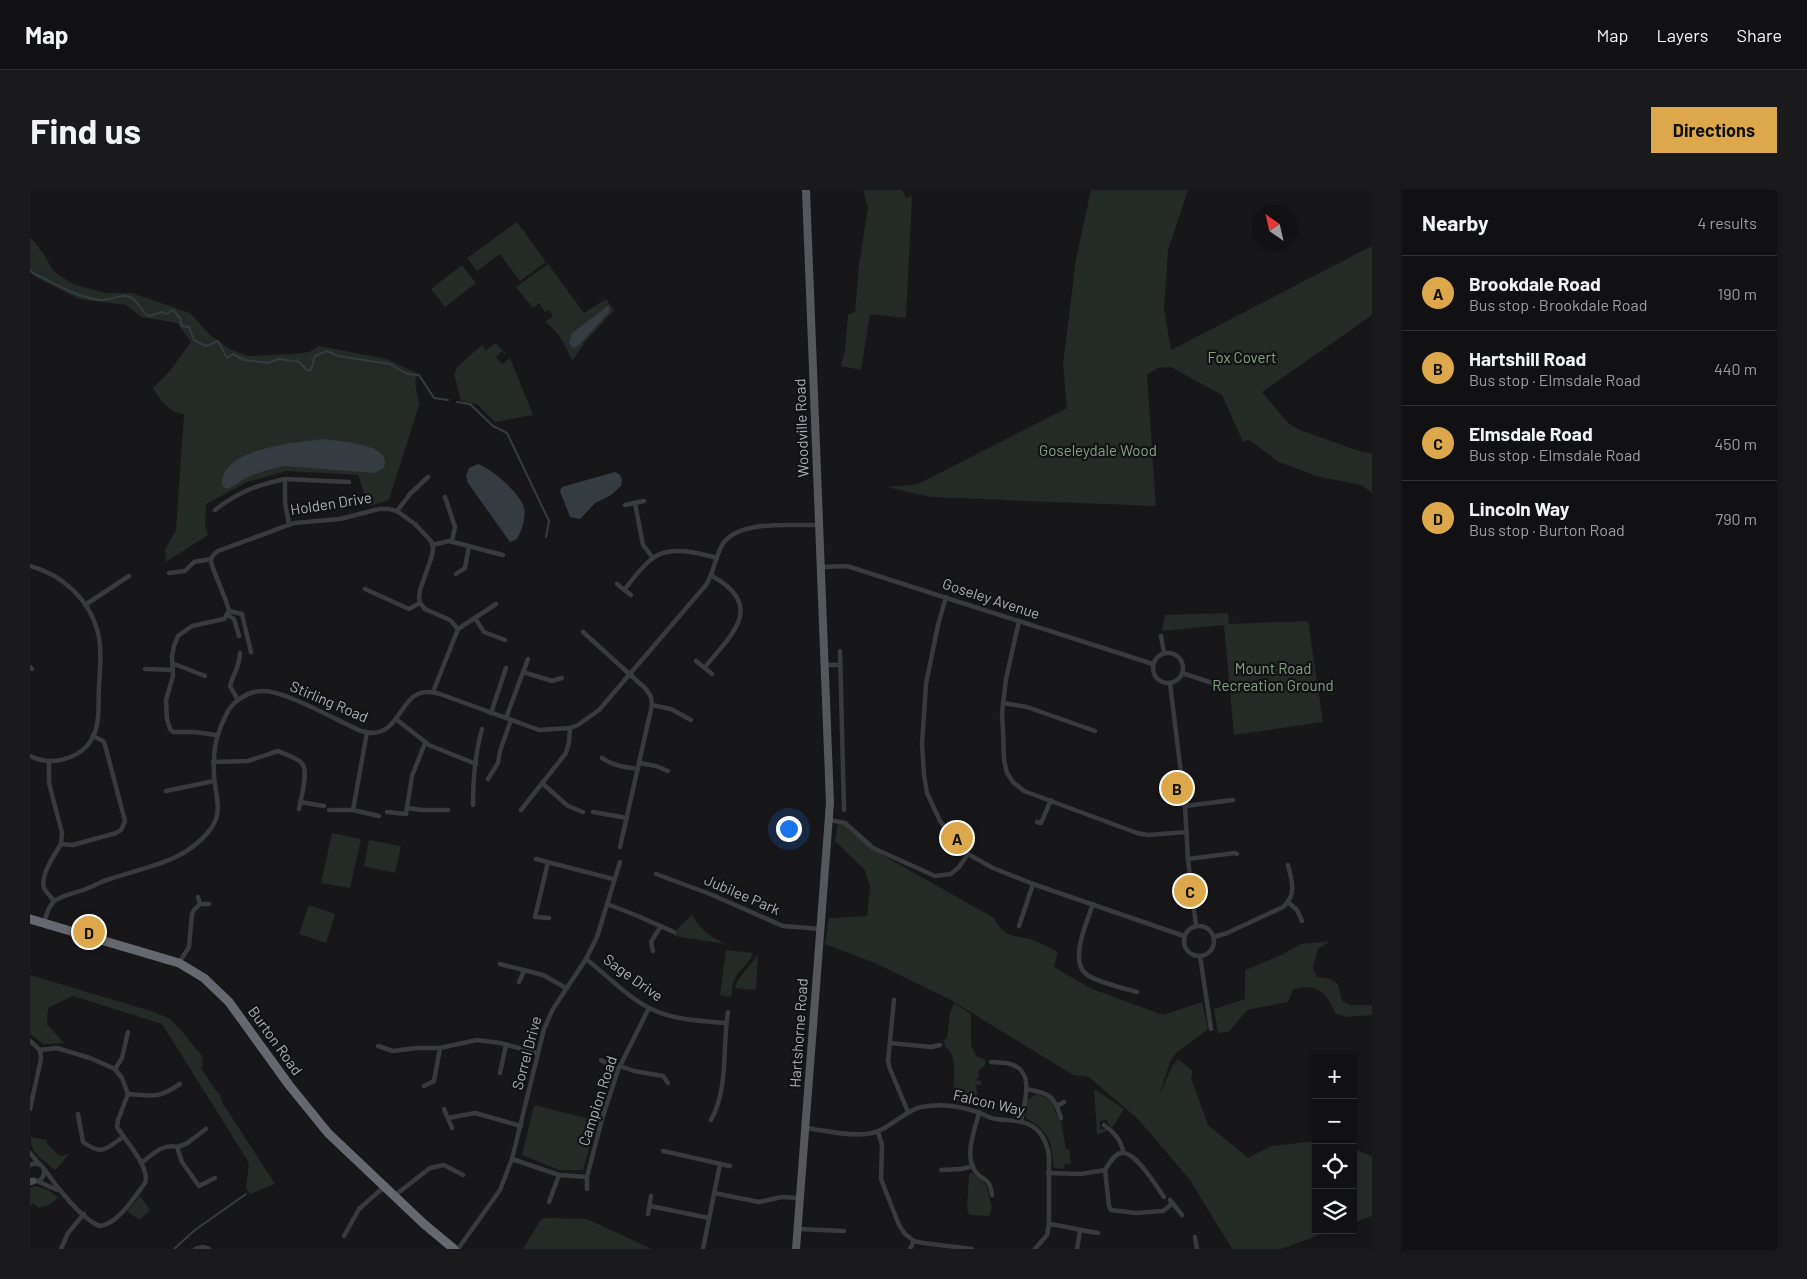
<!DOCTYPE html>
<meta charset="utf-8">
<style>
body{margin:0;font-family:Barlow,sans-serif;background:#1a1a1c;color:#f1f3f6}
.controls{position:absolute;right:15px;bottom:15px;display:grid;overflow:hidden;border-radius:0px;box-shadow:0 1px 4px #0004}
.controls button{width:45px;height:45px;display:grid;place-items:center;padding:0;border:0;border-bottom:1px solid #303133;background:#111113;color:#f1f3f6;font:25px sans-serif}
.compass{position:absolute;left:1222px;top:15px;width:45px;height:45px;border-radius:50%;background:#111113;box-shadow:0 1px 4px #0004;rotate:326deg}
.you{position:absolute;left:758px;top:638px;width:18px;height:18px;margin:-12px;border:4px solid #fff;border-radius:50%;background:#1a73e8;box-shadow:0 0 0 8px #1a73e833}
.badge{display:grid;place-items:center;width:32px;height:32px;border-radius:50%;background:#dda84b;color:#111;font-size:16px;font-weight:700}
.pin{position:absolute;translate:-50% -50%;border:2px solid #fff;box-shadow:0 1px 5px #0006}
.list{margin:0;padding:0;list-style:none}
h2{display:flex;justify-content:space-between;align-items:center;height:65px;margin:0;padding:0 20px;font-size:21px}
h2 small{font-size:16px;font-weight:400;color:#9c9da0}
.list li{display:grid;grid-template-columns:32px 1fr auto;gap:15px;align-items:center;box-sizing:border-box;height:75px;padding:0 20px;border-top:1px solid #303133}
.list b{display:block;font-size:19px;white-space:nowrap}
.list p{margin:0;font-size:16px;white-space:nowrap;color:#9c9da0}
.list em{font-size:16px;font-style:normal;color:#9c9da0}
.icon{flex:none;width:28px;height:28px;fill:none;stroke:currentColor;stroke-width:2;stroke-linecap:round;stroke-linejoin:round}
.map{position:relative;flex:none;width:1342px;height:1059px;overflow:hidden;border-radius:0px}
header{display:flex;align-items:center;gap:30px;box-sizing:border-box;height:70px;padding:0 25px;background:#111113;border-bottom:1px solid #303133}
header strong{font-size:24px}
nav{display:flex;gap:28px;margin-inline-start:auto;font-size:18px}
.intro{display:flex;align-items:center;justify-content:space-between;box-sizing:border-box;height:120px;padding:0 30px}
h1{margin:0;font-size:35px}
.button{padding:12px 22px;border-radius:0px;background:#dda84b;color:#111;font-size:18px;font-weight:700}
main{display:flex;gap:30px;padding:0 30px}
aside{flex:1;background:#111113;border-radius:0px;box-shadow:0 1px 4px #0004}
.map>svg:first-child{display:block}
.green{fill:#242a25}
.water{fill:#343c42}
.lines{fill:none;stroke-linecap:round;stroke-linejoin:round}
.stream{stroke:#343c42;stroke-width:2}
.street{stroke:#393a3e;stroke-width:4.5}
.secondary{stroke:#47494d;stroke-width:7}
.primary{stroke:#55575c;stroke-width:8}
.highway{stroke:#65686e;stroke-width:9}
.labels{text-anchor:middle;stroke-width:4.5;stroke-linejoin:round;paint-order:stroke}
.park-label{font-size:15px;fill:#84a085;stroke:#121214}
.street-label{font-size:15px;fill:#abafb7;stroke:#121214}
</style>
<header>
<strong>Map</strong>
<nav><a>Map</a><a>Layers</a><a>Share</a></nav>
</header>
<div class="intro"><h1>Find us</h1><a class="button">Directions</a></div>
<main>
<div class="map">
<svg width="1342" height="1059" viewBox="0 0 1342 1059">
<rect width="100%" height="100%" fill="#171719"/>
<g class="green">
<path d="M833,0h39l4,8 6,-2 -6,122 -36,-4 -9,56 -20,-4 4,-17 3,-34 7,-3 4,-48 9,-56z"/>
<path d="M1061,0h97l-20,60 -4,59 7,41 201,-104v69l-110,77 26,31 12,7 62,22 10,1v40l-11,-8 -45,-9 -37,-14 -30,-22 -6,2 -21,-47 -51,-28 -13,1 -11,7 9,131 -225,-9 -44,-10 31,-3 149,-76 -4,-44 13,-105z"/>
<path d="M487,32l29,40 -26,19 -20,-27 -23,17 -10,-13z"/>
<path d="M0,47l14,17 9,17 20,13 32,9h27l58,20 20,22 20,14 17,7 48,-2 14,-2 10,-6 68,13 31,15 -3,7 4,24 -30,95 -20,6 -11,-31 -71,-4 -40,11 -41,22 -1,20 3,11 -42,27 -1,-12 11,-20 8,-116c-16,-2 -23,-13 -31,-26l16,-16 22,-30 -14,-19 -36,-6 -15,-12 -47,-6 -45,-23 -4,-4z"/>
<path d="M518,74l36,49 22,-14 8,11 -28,31 -14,20c-7,-17 -12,-28 -27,-39l8,-6 -4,-6 -4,2 -6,-9 -6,5 -17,-21z"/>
<path d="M432,75l14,18 -31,24 -14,-18z"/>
<path d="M466,153l10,11 -1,1 -3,-4 -6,6 6,7 8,-6 23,57 -38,7 -18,-18 -16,-3 -7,-27 4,-8 24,-21 4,5z"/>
<path d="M1198,423l1,11 79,-3 15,101 -89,13 -10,-110 -62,6 3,-16z"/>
<path d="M808,633l6,1 28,25 122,69c8,20 23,17 39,22 8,3 17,8 25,12l-4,15 36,21 73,27 39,-13 6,27 -33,25 -5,8 -12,36 15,-33 5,-6 15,12 -2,7 17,47 40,33 23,-12 45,-5v89h17l-52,19h-49l-42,-69 -51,-60 -50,-43 -16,-2 -122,-75 -76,-37 -50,-19 4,-26 38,-2 3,-29 -5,-17 -30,-29z"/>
<path d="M302,643l29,6 -11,49 -29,-5z"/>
<path d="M339,650l32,6 -6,27 -31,-7z"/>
<path d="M279,715l26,9 -9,29 -27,-9z"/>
<path d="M662,725c9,15 18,22 34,29l-52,-8 3,-7z"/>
<path d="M1301,751l-13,8 -5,19 4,9 14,2 7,5 4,17 9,4h21v10l-25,2 -11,-3c-10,-22 -18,-31 -43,-25l-5,13 -41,8 -18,22 -11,1 -4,-24 31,-10v-29l36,-15 20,-11z"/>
<path d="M696,760l27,3c-5,13 -15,17 -19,27 -2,5 -2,11 -3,17l-11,-2z"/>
<path d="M728,764l-2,36 -21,-2c3,-13 16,-22 23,-34z"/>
<path d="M0,785l121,36 18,7 12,12 21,26 1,9 -2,3 15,23 4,3 2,8 53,82 -25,10 -4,-6 3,-24 -3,-6 -84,-134 -89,-28 -25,12 -1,16 17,19 -21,1 -13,-10z"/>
<path d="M924,813l17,11v31l5,11 10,4 -1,5 -6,5v7l-3,3 5,1v4h-6l3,10 -2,11 -23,-6c0,-14 6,-47 -8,-53l-1,-7 3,-2 3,-25z"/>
<path d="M1064,899l30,20 -12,19 -4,-4 -1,-4 -7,1v8h8l1,1 -12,5z"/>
<path d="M1006,904c23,5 14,16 25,27l5,28h3l2,15h-6l-2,5 -8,-1 -2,-2c-1,-27 -4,-34 -27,-48l1,-18z"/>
<path d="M504,915l63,16 -14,49h-24l-37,-15z"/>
<path d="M1,947l16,3 -1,2 11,12 4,2 8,-2 -13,16 -3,-1c-10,-12 -23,-13 -22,-32z"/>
<path d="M1323,959l19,7v60l-19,7z"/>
<path d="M943,983l13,11 6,24 -3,8 -19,-1 -3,-6 2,-35z"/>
<path d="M6,996l13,4 9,8 -7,6 -12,4 -6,-5 -3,4v-19z"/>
<path d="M110,1006l9,13v3l-10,8 -12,-9z"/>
<path d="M512,1028l45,1 65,30h-129z"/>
</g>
<g class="water">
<path d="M578,116l2,3 -2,4 -29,32 -5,3 -3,-2 -2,-3 3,-10z"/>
<path d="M295,249c15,3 50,4 58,17 3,4 2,8 1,12l-9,5 -91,-7c-13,3 -25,6 -36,11 -8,4 -14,10 -22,12l-4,-3c-4,-38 76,-44 103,-47z"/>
<path d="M448,274c14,5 42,29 46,44 2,10 -2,22 -7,31l-7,3 -42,-59 -2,-7 3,-8z"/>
<path d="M585,282l5,3 2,5 -1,6 -10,9 -16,8 -15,16 -10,-2 -10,-26 2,-4z"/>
</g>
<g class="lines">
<g class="stream">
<path d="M0,80l3,3c21,10 43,24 66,27 10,1 22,-7 31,-3 9,4 11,15 19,19l13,-4 4,2 7,-4 7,8 2,8 7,1 5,13 12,6 12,-5 9,17 6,-4 11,6 24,3 11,-4 20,3 8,8h4l4,-14 12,-5 11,5 52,8 17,10 12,1 15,23 14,2"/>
<path d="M427,212l13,2 23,22 14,7 42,88 -3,16"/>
<path d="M144,1059l21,-19 51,-36"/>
</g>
<g class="street">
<path d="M255,289l64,3"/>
<path d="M415,307l10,30 -3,14"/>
<path d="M605,313l8,42 10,13"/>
<path d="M595,315l19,-4"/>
<path d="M185,320c23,-18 42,-25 70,-31v24l4,21"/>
<path d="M367,321l13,-17 18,-17"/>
<path d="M402,355l17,-4 54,14"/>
<path d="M0,376c33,9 60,34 68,67 4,17 2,36 1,54 -1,14 1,28 -3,42 -8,28 -41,39 -66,27"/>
<path d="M790,377l27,-1 306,98"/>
<path d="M139,383l16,-2 9,-9 17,-3"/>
<path d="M426,384l9,-6 4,-22"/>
<path d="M587,394l14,11"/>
<path d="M335,399l44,20 11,-6"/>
<path d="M594,400c9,-11 18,-24 29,-32 16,-13 46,-5 64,0"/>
<path d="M916,407l-8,28 -12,59 -4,60 2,31 3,18 13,28 22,27 6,6 25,14 40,16 151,52"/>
<path d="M55,415l44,-29"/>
<path d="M199,421l13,3 9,38"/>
<path d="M198,425l6,4 5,17"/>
<path d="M445,428l9,14 21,8"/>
<path d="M989,431l-13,58 -4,34 1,17 1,30 3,13 6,9 11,9 113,42 11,2 39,-3"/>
<path d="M553,442l63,57 5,8 1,8 -32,142"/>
<path d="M1131,446l3,17"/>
<path d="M810,461l4,159"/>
<circle cx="1138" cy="478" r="15"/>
<path d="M666,471l16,13"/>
<path d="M143,475h4l28,11"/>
<path d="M795,475h15"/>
<path d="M0,477l2,2"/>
<path d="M675,477c27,-33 61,-61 7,-91"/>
<path d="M115,479l28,1"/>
<path d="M493,482l29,9 10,-3"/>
<path d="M1152,483l46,15"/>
<path d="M1140,493l15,123 3,53 8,67"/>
<path d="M403,502l25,-63 38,-25"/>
<path d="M208,510l-8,-14c3,-13 9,-16 10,-33"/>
<path d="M973,513l24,4 68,24"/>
<path d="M622,515l19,4 20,11"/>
<path d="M461,523l15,-45"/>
<path d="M476,528l22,-59"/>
<path d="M366,529l33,26 47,19"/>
<path d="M186,545l-21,-3h-22l-3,-3 -3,-10 -1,-19 7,-24 -1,-20 2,-10 4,-10 14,-10 32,-7 5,-8c-2,-11 -18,-44 -18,-50 0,-5 4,-8 7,-10l76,-28 46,-4 39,-10h10l8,2 18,13 16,17 2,7 -1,8 -12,34 -1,8 1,5 5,6 25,11 8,9"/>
<path d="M572,568c11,8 23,9 36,11"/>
<path d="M19,571v22l13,50 -1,11"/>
<path d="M183,572l35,-1 30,-10c8,4 21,7 25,14 5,8 -2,34 -4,44"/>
<path d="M609,573l17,3 12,5"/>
<path d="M458,589l10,-16 2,-12 11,-31"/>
<path d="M512,593l26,23 15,6"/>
<path d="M136,601l48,-10"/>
<path d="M270,612l24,4"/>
<path d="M443,615c0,-26 2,-51 9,-76"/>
<path d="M1155,616l48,-6"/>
<path d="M377,618l15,2h26"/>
<path d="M299,620h24l26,6"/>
<path d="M323,620l14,-78"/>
<path d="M491,620l45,-57 3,-11 1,-14"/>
<path d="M357,622l19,2 6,-38 13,-33"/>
<path d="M563,622l34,6"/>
<path d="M799,630l16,3 28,25 62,28 16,-2 8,-7 9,-13"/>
<path d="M1007,632l4,1 10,-23"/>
<path d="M506,669l77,20"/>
<path d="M1158,669l47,-6 2,1"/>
<path d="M518,672l-13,55 14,1"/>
<path d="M626,684l54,20 73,32 38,3"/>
<path d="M168,707l2,7h9"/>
<path d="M24,711c-3,-4 -8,-9 -10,-13 -4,-13 11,-34 17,-44l12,1 43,-12 5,-3 4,-9 -20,-76 -2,-4 -10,-5"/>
<path d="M1259,713l8,7 5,11"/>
<path d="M577,714l26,10 41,18"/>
<path d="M1063,714c-6,18 -26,60 -4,72 11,7 34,12 48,16"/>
<path d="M14,732l5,-14 5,-7c10,-6 21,-8 32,-12 8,-3 16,-8 24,-10 37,-13 74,-16 100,-49 14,-18 5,-35 4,-55 -1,-23 1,-37 11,-58 6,-15 22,-26 38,-26 23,0 75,30 98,40 4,1 8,2 12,2 32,-2 27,-52 67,-39l99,36 31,-2 8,-3 21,-15 107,-125c8,-13 9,-27 16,-40 16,-26 69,-19 97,-20"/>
<circle cx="1169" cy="751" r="15"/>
<path d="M989,736l14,-42"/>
<path d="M1184,747l13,-4 56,-26c14,-12 9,-26 5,-42"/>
<path d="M623,761l-2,-9 10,-16"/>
<path d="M1170,766l11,73"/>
<path d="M556,769c21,16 41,38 65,50 23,11 50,12 75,14"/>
<path d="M149,773l10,-16 3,-33 2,-4 6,-6"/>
<path d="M470,774l43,11 23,13"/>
<path d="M489,792l5,-11"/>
<path d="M864,810l-6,61 2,8 18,43"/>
<path d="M0,851l10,9"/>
<path d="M860,853l41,4 9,-2"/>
<path d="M348,856l15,5 24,-3h23l37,-8 23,3 37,10"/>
<path d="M10,860l17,-2 33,10 25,11 7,9 6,16 -10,26 -1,7c8,13 34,41 28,56 -10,13 -27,41 -45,43 -18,-6 -45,-41 -55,-56"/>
<path d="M571,870l17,10"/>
<path d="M961,872c6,1 13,0 19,2 26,6 14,40 11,58"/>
<path d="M590,876l14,5 29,5 5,7"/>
<path d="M85,879l7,-11 6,-26"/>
<path d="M470,883l6,-28"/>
<path d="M394,896l10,-5 6,-33"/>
<path d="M996,899c23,4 28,6 35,29"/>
<path d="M98,904c26,2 29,5 52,-10"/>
<path d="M1027,916l7,-4"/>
<path d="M0,919l11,-50 -1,-9"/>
<path d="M414,919l8,19"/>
<path d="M949,923c-4,16 -15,42 -4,58 9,12 14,4 17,24"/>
<path d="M48,924l5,28c19,14 23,7 40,-5"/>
<path d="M418,928l27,-5 46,13"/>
<path d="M681,930c18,-33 11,-72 17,-108"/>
<path d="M1074,935c9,6 18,16 19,27"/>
<path d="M776,938c20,3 41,8 61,6 21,-2 34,-22 54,-27 19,-4 39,-1 57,5 6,2 11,6 18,7 10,2 23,0 34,6 12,6 17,18 19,31v68l-2,11 -12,14"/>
<path d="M848,942l4,13 -1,34 18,46 6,9 9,7 9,2 49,6"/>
<path d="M147,957l9,-3 20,-15"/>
<path d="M633,961l67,15"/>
<path d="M0,963l9,11"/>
<path d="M482,969l47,16 28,2"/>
<path d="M111,973c11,-8 22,-20 36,-16l5,15 17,24 16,-8"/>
<path d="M0,975c12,-6 20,8 9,16l-8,-1"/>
<path d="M911,980l20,-1 12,-3"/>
<path d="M1018,983l33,1 24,-4"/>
<path d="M7,991l20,9"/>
<path d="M557,999v-12l15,-58 16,-49 31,-62"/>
<path d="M684,1003l45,9 23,-5 18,1"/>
<path d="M364,1006l36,-28 14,-3 19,10"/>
<path d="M1134,1007c-7,-10 -29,-47 -43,-44 -8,2 -12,11 -16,17l4,36 2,4 25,3 27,-2 10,-8"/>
<path d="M1140,1010l12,15"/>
<path d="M519,1012l10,-27"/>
<path d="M620,1016l59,12"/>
<path d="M618,1024l3,-18"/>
<path d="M1019,1034c17,2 32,7 49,9"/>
<path d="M768,1039l46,2"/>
<path d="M314,1046l15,-27 25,-22"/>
<path d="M1165,1047l2,12"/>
<path d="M31,1059l7,-16 16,-19"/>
<path d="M165,1059l8,-2 6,2"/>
<path d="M428,1059l42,-59 12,-31 32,-130 9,-20 33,-50 11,-22 23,-75"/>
<path d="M673,1059l17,-85"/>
<path d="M880,1059l4,-8"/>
<path d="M1047,1059l3,-18"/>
</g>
<path class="secondary" d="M0,992l3,-1"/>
<path class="primary" d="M766,1059l34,-446 -24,-613"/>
<path class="highway" d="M0,729l149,44 25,15 25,24 60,83 39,48 96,91 30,25"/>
</g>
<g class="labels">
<g class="park-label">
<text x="1212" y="173">Fox Covert</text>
<text x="1068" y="266">Goseleydale Wood</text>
<text x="1243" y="484">Mount Road<tspan x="1243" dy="17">Recreation Ground</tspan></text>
</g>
<g class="street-label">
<text transform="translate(772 238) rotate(-92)" y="5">Woodville Road</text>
<text transform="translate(301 314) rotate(-9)" y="5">Holden Drive</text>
<text transform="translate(961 409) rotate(18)" y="5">Goseley Avenue</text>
<text transform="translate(299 512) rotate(23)" y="5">Stirling Road</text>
<text transform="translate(712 705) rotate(23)" y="5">Jubilee Park</text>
<text transform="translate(603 788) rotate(36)" y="5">Sage Drive</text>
<text transform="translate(769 843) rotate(-86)" y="5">Hartshorne Road</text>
<text transform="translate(245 851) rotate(54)" y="5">Burton Road</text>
<text transform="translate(497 863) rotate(-75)" y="5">Sorrel Drive</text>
<text transform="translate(568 911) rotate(-72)" y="5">Campion Road</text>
<text transform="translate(959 913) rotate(13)" y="5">Falcon Way</text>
</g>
</g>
</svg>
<div class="controls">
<button>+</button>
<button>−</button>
<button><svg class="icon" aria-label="locate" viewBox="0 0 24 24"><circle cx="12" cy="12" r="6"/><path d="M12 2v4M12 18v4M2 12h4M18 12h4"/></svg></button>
<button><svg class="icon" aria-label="layers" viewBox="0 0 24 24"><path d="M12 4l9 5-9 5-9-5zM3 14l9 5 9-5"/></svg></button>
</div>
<svg class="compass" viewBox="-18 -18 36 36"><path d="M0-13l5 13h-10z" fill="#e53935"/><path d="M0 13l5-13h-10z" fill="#9c9da0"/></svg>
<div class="you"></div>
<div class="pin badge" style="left:927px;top:648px">A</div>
<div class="pin badge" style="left:1147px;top:598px">B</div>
<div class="pin badge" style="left:1160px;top:701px">C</div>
<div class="pin badge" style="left:59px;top:742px">D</div>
</div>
<aside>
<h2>Nearby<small>4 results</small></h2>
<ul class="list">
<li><span class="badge">A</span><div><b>Brookdale Road</b><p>Bus stop · Brookdale Road</p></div><em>190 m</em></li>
<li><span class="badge">B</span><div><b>Hartshill Road</b><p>Bus stop · Elmsdale Road</p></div><em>440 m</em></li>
<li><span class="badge">C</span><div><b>Elmsdale Road</b><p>Bus stop · Elmsdale Road</p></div><em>450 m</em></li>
<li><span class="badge">D</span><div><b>Lincoln Way</b><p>Bus stop · Burton Road</p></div><em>790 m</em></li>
</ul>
</aside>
</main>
